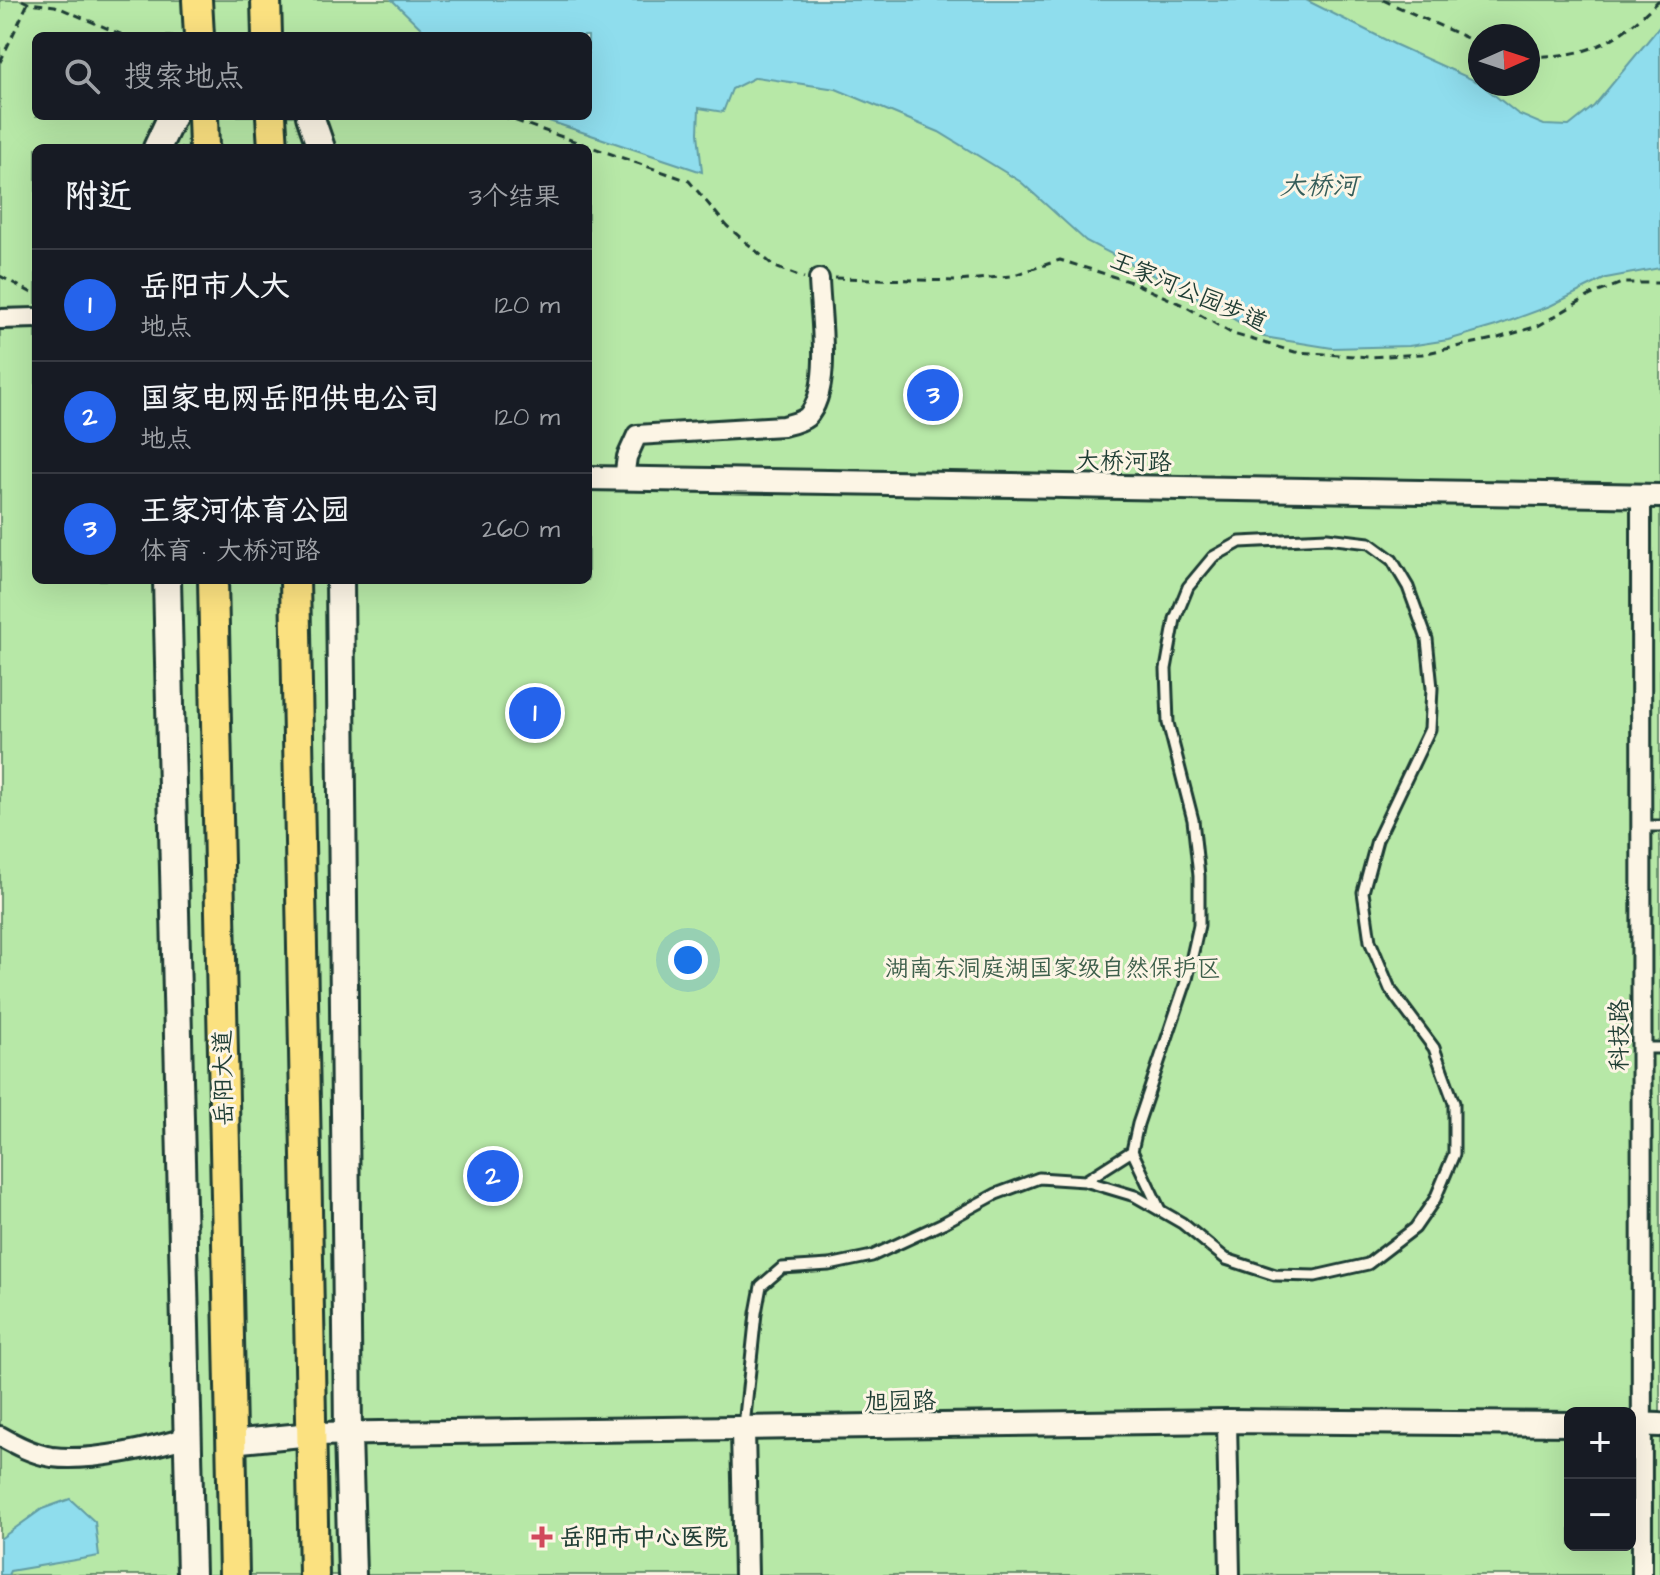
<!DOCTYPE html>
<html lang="zh">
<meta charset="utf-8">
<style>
body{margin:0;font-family:"Architects Daughter","LXGW WenKai TC",sans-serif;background:#20242c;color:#f1f3f6}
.controls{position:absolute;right:24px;bottom:24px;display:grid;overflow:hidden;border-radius:12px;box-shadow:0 8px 32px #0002}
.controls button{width:72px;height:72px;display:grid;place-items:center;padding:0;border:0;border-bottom:2px solid #363941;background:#171b24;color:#f1f3f6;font:40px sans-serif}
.compass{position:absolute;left:1468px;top:24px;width:72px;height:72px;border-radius:50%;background:#171b24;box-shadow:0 8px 32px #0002;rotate:87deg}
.you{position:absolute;left:688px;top:960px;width:28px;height:28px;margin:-20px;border:6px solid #fff;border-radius:50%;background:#1a73e8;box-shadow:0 0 0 12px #1a73e833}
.badge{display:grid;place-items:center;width:52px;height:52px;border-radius:50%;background:#2563eb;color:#fff;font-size:26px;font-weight:700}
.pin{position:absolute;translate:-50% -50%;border:4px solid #fff;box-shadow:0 2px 8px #0006}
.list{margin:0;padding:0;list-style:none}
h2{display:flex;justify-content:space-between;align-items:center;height:104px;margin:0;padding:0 32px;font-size:34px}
h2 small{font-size:26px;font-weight:400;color:#9ea1a6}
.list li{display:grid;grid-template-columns:52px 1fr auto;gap:24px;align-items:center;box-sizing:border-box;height:112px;padding:0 32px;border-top:2px solid #363941}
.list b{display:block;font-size:30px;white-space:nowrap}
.list p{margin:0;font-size:26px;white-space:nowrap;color:#9ea1a6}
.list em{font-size:26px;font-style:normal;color:#9ea1a6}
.icon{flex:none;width:44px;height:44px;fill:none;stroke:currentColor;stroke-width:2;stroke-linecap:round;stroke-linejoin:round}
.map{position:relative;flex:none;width:1660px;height:1575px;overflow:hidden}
.search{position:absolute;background:#171b24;box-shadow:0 8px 32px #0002;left:32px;top:32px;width:560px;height:88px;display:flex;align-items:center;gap:20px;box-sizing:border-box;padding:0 28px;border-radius:12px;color:#9ea1a6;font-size:30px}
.panel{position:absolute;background:#171b24;box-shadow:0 8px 32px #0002;left:32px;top:144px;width:560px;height:440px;border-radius:12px}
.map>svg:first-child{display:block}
.green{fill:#b7e8a7;stroke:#6b926e;stroke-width:2;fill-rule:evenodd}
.water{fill:#8fdded;stroke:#629da3;stroke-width:2}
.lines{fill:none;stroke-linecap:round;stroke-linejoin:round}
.service-casing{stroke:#1f3d34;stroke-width:15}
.minor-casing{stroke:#1f3d34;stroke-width:24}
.tertiary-casing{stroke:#1f3d34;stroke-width:28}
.secondary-casing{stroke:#1f3d34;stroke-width:32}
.primary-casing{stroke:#1f3d34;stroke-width:34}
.path{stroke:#1f3d34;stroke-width:3;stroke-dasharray:8 6;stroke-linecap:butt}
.service{stroke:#fcf5e5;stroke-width:9}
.minor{stroke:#fcf5e5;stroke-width:18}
.tertiary{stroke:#fcf5e5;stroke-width:22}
.secondary{stroke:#fcf5e5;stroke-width:26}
.primary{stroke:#fbe180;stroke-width:28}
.poi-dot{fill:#d1495b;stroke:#fcf5e5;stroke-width:3}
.labels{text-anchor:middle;stroke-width:6;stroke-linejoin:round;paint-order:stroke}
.street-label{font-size:24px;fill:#1f3d34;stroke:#fcf5e5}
.park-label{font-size:24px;fill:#3d5f4b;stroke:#fcf5e5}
.poi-label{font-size:24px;font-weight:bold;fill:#1f3d34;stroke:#fcf5e5;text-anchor:start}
.water-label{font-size:26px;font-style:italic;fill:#355d59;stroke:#fcf5e5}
</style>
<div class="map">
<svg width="1660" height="1575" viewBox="0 0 1660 1575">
<rect width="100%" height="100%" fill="#fcf5e5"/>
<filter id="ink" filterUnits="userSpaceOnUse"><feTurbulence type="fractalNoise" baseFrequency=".0125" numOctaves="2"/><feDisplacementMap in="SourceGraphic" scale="16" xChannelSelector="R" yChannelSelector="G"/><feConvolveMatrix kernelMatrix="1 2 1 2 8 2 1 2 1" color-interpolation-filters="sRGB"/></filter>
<g filter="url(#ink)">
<path class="green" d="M0,0h1660v1575h-1660zM36,36h552v80h-552zM1480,36h48v48h-48zM36,148h552v432h-552zM1570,1413h60v132h-60z"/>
<g class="water">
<path d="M392,0h914l88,44 84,38 40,32 26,11 25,1 25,-20 66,-80v242l-54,10 -56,28 -54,20 -48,14 -39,6 -77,2 -68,-11 -66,-39 -112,-57 -65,-59 -82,-50 -103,-43 -80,-12 -24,12 -9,23 -24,-4 -1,25 4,39 -168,-56h54v-80h-159z"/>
<path d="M70,1499l25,23 4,34 -89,15 -2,4h-8v-36l42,-30z"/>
</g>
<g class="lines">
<defs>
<g id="service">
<path d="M1643,826h17"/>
<path d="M1643,1048h17"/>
<path d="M1132,1151l28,59"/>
<path d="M744,1426l12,-113 5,-27 21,-18 47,-3 43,-9 71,-33 53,-29 43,-16 46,3 50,15 47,27 44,36 49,16 40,1 53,-12 47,-36 20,-29 19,-45v-51l-20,-55 -44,-59 -20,-48 -7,-49 14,-52 53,-111 2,-41 -5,-49 -19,-52 -16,-27 -23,-17 -42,-5 -87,4 -27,15 -25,30 -13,32 -9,50 2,54 25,97 6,56v49l-12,54 -49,145 -6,27 -47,30"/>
</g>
<g id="minor">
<path d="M0,319l36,-1"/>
<path d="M624,478l3,-21 10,-22 146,-9c8,-2 18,-4 24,-9 26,-27 13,-102 12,-138"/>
<path d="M1641,495l1,1080"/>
<path d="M1227,1421l3,154"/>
<path d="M0,1436c16,9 33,18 52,21 37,5 100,-9 136,-20"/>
</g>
<g id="tertiary">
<path d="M588,478l1072,18"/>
<path d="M1630,1424l30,1"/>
<path d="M743,1430l3,145"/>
<path d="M231,1442l80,-8 916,-13 343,3"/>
</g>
<g id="secondary">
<path d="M310,116l11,32"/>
<path d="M157,148l15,-32"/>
<path d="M167,580l24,995"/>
<path d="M340,580l8,854 4,141"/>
</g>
<g id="primary">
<path d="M197,0l2,36"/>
<path d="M266,0l1,36"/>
<path d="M203,116l1,32"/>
<path d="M271,116l2,32"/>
<path d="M213,580l21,995"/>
<path d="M295,580l19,995"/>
</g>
</defs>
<use href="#service" class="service-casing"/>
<use href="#minor" class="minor-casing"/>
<use href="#tertiary" class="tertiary-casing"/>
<use href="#secondary" class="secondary-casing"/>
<use href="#primary" class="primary-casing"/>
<g class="path">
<path d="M22,0l6,3 27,3 70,30"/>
<path d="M1383,0l97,44"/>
<path d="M336,36h24"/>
<path d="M1528,56c61,2 89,-14 131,-56"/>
<path d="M0,62l28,-59"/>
<path d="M502,116l187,65 38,45 48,41 29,11"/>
<path d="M0,276l36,19"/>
<path d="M835,278l122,3 54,-5 49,-16 71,22 52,23 50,29 62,18 74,5 53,-3 76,-16 40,-12 53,-31 31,-12h38"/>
</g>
<use href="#service" class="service"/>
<use href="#minor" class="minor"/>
<use href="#tertiary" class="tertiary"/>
<use href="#secondary" class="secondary"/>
<use href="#primary" class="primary"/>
</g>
</g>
<path class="poi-dot" d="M538 1525h8v8h8v8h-8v8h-8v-8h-8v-8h8z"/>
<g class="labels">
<g class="street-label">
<text transform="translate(1189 291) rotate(23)" y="8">王家河公园步道</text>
<text transform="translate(1124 461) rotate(1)" y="8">大桥河路</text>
<text transform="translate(1619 1035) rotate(-90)" y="8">科技路</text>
<text transform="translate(223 1078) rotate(-91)" y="8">岳阳大道</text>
<text transform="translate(900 1401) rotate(-1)" y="8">旭园路</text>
</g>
<g class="park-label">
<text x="1053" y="976">湖南东洞庭湖国家级自然保护区</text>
</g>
<g class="poi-label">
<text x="560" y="1545">岳阳市中心医院</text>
</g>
<g class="water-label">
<text x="1319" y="194">大桥河</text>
</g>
</g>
</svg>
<div class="controls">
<button>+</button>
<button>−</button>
</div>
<svg class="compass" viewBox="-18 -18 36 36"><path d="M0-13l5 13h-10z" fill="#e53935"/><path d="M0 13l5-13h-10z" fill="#9ea1a6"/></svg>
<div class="you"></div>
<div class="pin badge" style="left:535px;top:713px">1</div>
<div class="pin badge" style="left:493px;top:1176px">2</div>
<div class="pin badge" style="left:933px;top:395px">3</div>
<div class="search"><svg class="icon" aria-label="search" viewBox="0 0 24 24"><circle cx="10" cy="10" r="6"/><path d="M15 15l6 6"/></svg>搜索地点</div>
<section class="panel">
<h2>附近<small>3个结果</small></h2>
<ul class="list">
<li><span class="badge">1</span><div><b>岳阳市人大</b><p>地点</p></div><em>120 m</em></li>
<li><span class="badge">2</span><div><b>国家电网岳阳供电公司</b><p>地点</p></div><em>120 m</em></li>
<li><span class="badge">3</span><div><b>王家河体育公园</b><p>体育 · 大桥河路</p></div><em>260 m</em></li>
</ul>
</section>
</div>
